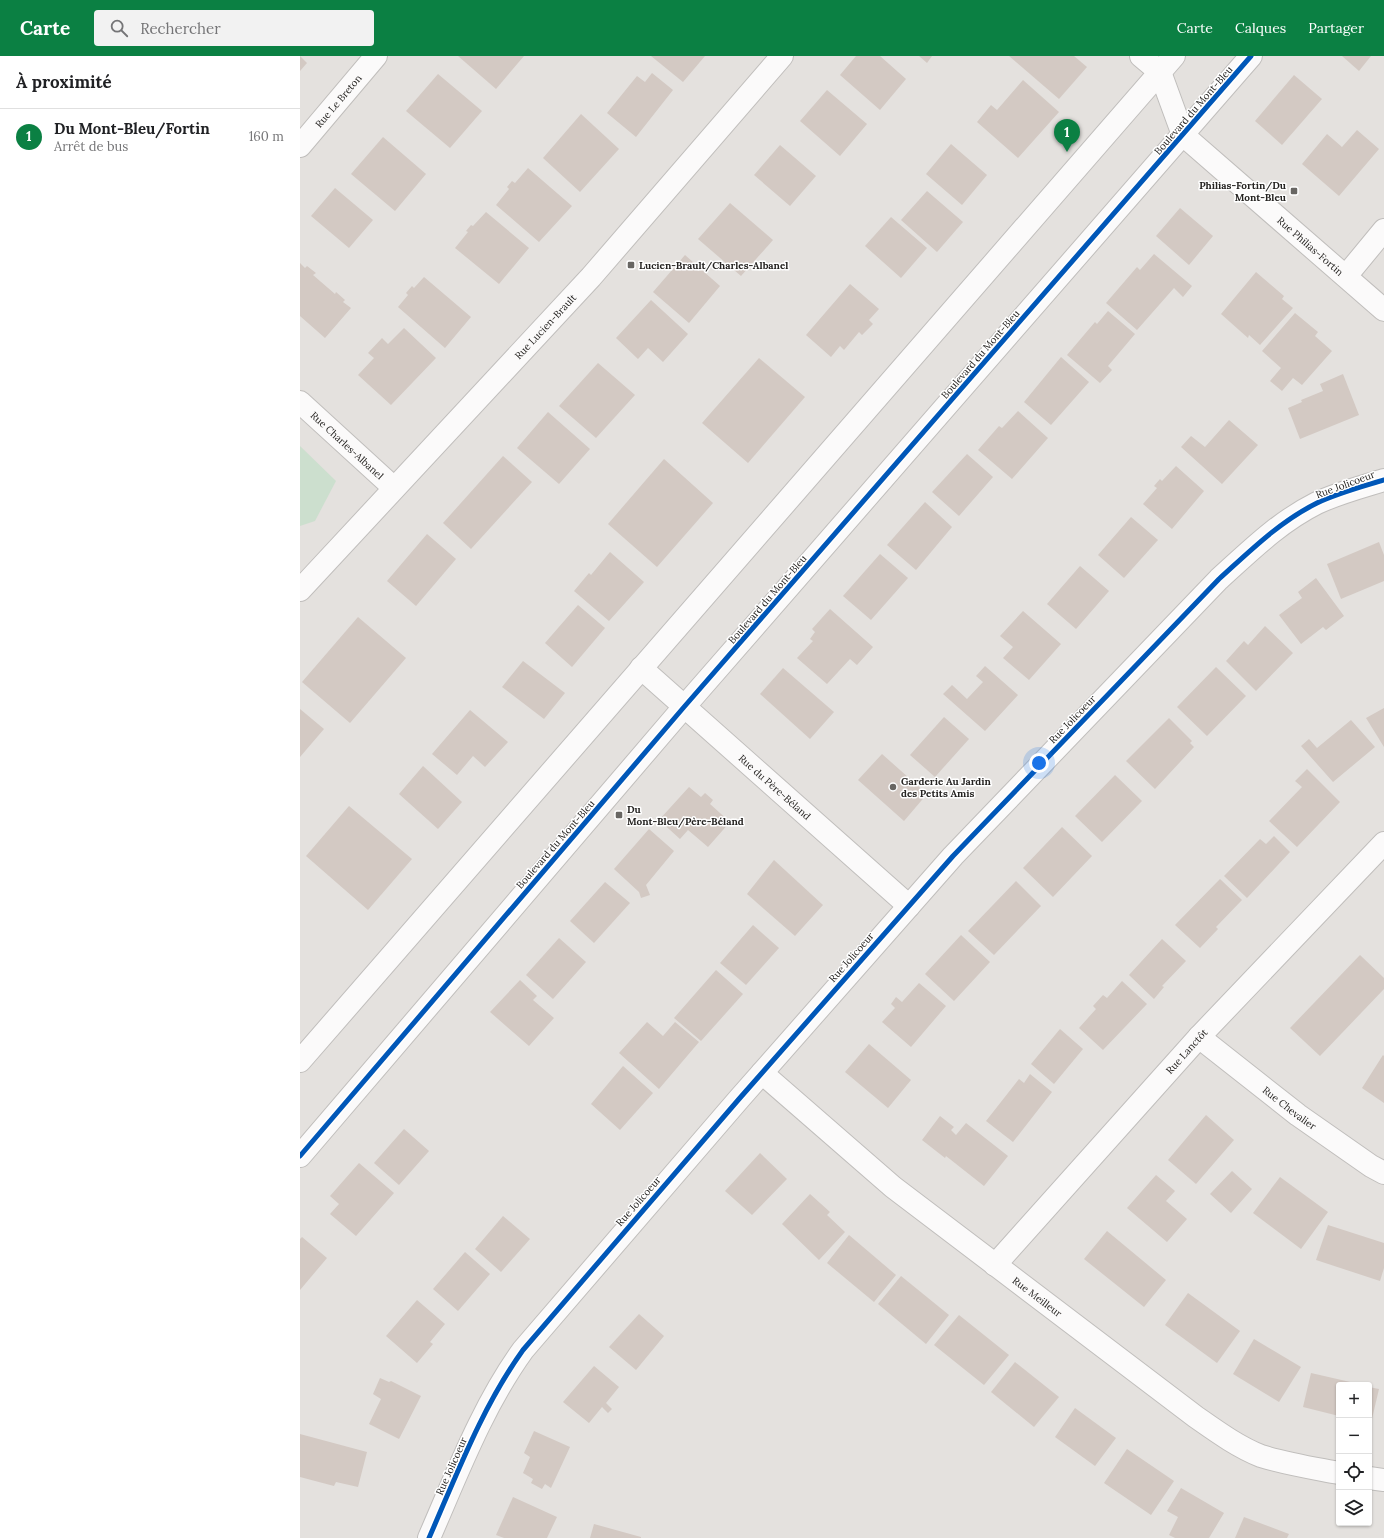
<!DOCTYPE html>
<html lang="fr">
<meta charset="utf-8">
<style>
body{margin:0;font-family:Lora,serif;background:#f2f2f2;color:#202124}
.controls{position:absolute;right:12px;bottom:12px;display:grid;overflow:hidden;border-radius:4px;box-shadow:0 1px 3px #0004}
.controls button{width:36px;height:36px;display:grid;place-items:center;padding:0;border:0;border-bottom:1px solid #e0e0e0;background:#fff;color:#202124;font:20px sans-serif}
.you{position:absolute;left:739px;top:707px;width:14px;height:14px;margin:-10px;border:3px solid #fff;border-radius:50%;background:#1a73e8;box-shadow:0 0 0 6px #1a73e833}
.badge{display:grid;place-items:center;width:26px;height:26px;border-radius:50%;background:#0b8043;color:#fff;font-size:13px;font-weight:700}
.pin{position:absolute;translate:-50% -33px;filter:drop-shadow(0 1px 2px #0008)}
.pin::after{content:'';position:absolute;top:21px;width:14px;height:12px;background:inherit;clip-path:polygon(0 0,100% 0,50% 100%)}
.list{margin:0;padding:0;list-style:none}
h2{display:flex;justify-content:space-between;align-items:center;height:52px;margin:0;padding:0 16px;font-size:17px}
h2 small{font-size:13px;font-weight:400;color:#757577}
.list li{display:grid;grid-template-columns:26px 1fr auto;gap:12px;align-items:center;box-sizing:border-box;height:56px;padding:0 16px;border-top:1px solid #e0e0e0}
.list b{display:block;font-size:15px;white-space:nowrap}
.list p{margin:0;font-size:13px;white-space:nowrap;color:#757577}
.list em{font-size:13px;font-style:normal;color:#757577}
.icon{flex:none;width:22px;height:22px;fill:none;stroke:currentColor;stroke-width:2;stroke-linecap:round;stroke-linejoin:round}
.map{position:relative;flex:none;width:1084px;height:1482px;overflow:hidden}
header{display:flex;align-items:center;gap:24px;box-sizing:border-box;height:56px;padding:0 20px;background:#0b8043;color:#fff}
header strong{font-size:19px}
nav{display:flex;gap:22px;margin-inline-start:auto;font-size:14px}
.search{width:280px;height:36px;background:#f2f2f2;display:flex;align-items:center;gap:10px;box-sizing:border-box;padding:0 14px;border-radius:4px;color:#757577;font-size:15px}
main{display:flex}
aside{flex:1;background:#fff}
.map>svg:first-child{display:block}
.green{fill:#ccdfce}
.building{fill:#d3c9c3}
.lines{fill:none;stroke-linecap:round;stroke-linejoin:round}
.minor-casing{stroke:#c0bebc;stroke-width:24}
.minor{stroke:#fbfafa;stroke-width:22}
.cycleway-casing{stroke:#fff;stroke-width:8}
.cycleway{stroke:#0057b8;stroke-width:5}
.poi-dot{fill:#686663;stroke:#fff;stroke-width:1.5}
.labels{text-anchor:middle;stroke-width:3;stroke-linejoin:round;paint-order:stroke}
.street-label{font-size:10px;fill:#252321;stroke:#fff}
.poi-label{font-size:10px;font-weight:bold;fill:#252321;stroke:#fff;text-anchor:start}
</style>
<header>
<strong>Carte</strong>
<div class="search"><svg class="icon" aria-label="search" viewBox="0 0 24 24"><circle cx="10" cy="10" r="6"/><path d="M15 15l6 6"/></svg>Rechercher</div>
<nav><a>Carte</a><a>Calques</a><a>Partager</a></nav>
</header>
<main>
<aside>
<h2>À proximité<small></small></h2>
<ul class="list">
<li><span class="badge">1</span><div><b>Du Mont-Bleu/Fortin</b><p>Arrêt de bus</p></div><em>160 m</em></li>
</ul>
</aside>
<div class="map">
<svg width="1084" height="1482" viewBox="0 0 1084 1482">
<rect width="100%" height="100%" fill="#e4e1de"/>
<path class="green" d="M0,390l36,35 -21,40 -15,5z"/>
<g class="building">
<path d="M0,0l7,7 -7,8z"/>
<path d="M158,0h66l-28,33z"/>
<path d="M351,0h54l-22,26z"/>
<path d="M556,0h24l26,23 -26,31 -40,-35z"/>
<path d="M619,0h13l-5,7z"/>
<path d="M709,0h65l13,11 -28,32z"/>
<path d="M1042,0h29l-12,15z"/>
<path d="M352,17l21,17 -37,47 -29,-24 30,-37 8,6z"/>
<path d="M138,18l44,37 -32,37 -44,-37z"/>
<path d="M994,19l28,24 -40,46 -27,-24z"/>
<path d="M723,24l36,32 -41,46 -41,-36 14,-17 6,5z"/>
<path d="M527,34l40,34 -27,32 -40,-35z"/>
<path d="M281,58l38,35 -39,43 -37,-34z"/>
<path d="M1057,74l22,19 -40,47 -37,-32 25,-30 15,13z"/>
<path d="M83,81l43,37 -31,37 -44,-37z"/>
<path d="M651,88l36,31 -25,30 -36,-31z"/>
<path d="M480,89l36,31 -26,30 -36,-31z"/>
<path d="M228,112l44,38 -33,36 -43,-37 13,-16 -2,-2 5,-6 3,2z"/>
<path d="M35,132l38,32 -24,28 -38,-32z"/>
<path d="M627,135l36,31 -26,30 -36,-32z"/>
<path d="M430,147l43,37 -32,36 -43,-37z"/>
<path d="M880,152l33,28 -24,29 -33,-29z"/>
<path d="M186,156l43,36 -30,36 -44,-36 13,-16 -2,-1 5,-6 2,1z"/>
<path d="M591,161l36,31 -26,30 -36,-32z"/>
<path d="M854,198l38,32 -9,11 -9,-9 -37,42 -31,-27 31,-36 3,3z"/>
<path d="M385,199l35,31 -31,37 -36,-31z"/>
<path d="M0,207l5,5 2,-2 9,7 -3,2 22,19 1,-2 9,8 -2,2 8,6 -26,30 -25,-22z"/>
<path d="M956,216l28,24 -2,3 11,9 -33,37 -11,-10 -1,3 -27,-24z"/>
<path d="M124,221l47,40 -26,31 -47,-41 10,-12 -2,-2 6,-7 2,2z"/>
<path d="M550,228l29,25 -10,11 4,4 -11,11 -3,-3 -15,18 -4,-4 -9,11 -25,-22z"/>
<path d="M351,244l37,34 -25,28 -15,-14 -10,11 -22,-21z"/>
<path d="M808,255l27,23 -27,32 4,4 -12,13 -33,-28 28,-33 2,2z"/>
<path d="M995,257l23,19 -3,4 17,15 -30,34 -9,-7 -11,13 -12,-10 11,-13 -19,-17z"/>
<path d="M104,272l32,30 -45,47 -33,-30 16,-17 -6,-5 14,-15 6,6z"/>
<path d="M761,301l28,25 -38,43 -27,-23z"/>
<path d="M459,302l46,39 -57,66 -46,-40z"/>
<path d="M298,307l37,32 -39,43 -37,-32z"/>
<path d="M1043,318l16,41 -59,24 -12,-31 14,-6 -1,-2 22,-9 -3,-7z"/>
<path d="M718,355l30,27 -36,41 -34,-29 21,-24 3,2z"/>
<path d="M248,356l42,37 -31,35 -42,-36z"/>
<path d="M929,364l29,25 -36,39 -41,-37 10,-11 14,11z"/>
<path d="M667,398l26,23 -34,39 -27,-24z"/>
<path d="M203,400l29,26 -61,67 -28,-26z"/>
<path d="M364,403l49,44 -56,64 -49,-43z"/>
<path d="M876,410l28,25 -32,38 -29,-25 14,-16 -3,-2 6,-7 2,2z"/>
<path d="M625,446l27,25 -36,43 -29,-25z"/>
<path d="M831,461l27,23 -34,38 -26,-23z"/>
<path d="M127,478l29,25 -40,47 -29,-25z"/>
<path d="M1079,486l5,13v26l-43,18 -14,-35z"/>
<path d="M310,496l34,30 -35,39 -35,-30 15,-18 2,2z"/>
<path d="M580,498l28,24 -37,42 -28,-24z"/>
<path d="M780,510l29,25 -33,38 -29,-25z"/>
<path d="M1016,522l28,38 -18,14 -3,-3 -22,17 -22,-29 23,-17 -4,-6z"/>
<path d="M278,549l27,23 -33,39 -27,-24z"/>
<path d="M530,553l43,38 -16,18 -7,-6 -23,25 -30,-26 16,-17 -3,-2 5,-7 -3,-3z"/>
<path d="M723,555l38,33 -32,36 -26,-22 10,-11 -13,-11z"/>
<path d="M58,561l48,41 -56,65 -48,-41z"/>
<path d="M965,570l28,27 -37,38 -30,-30 18,-20 4,4z"/>
<path d="M223,605l42,32 -21,26 -42,-32z"/>
<path d="M685,610l33,29 -33,36 -42,-37 9,-9 15,14 16,-17 -7,-6z"/>
<path d="M916,611l30,29 -39,40 -30,-29z"/>
<path d="M483,612l51,44 -24,27 -50,-45z"/>
<path d="M1084,652v39l-18,-29z"/>
<path d="M0,653l24,20 -24,28z"/>
<path d="M170,654l38,32 -23,25 -12,-11 -16,19 -25,-21z"/>
<path d="M644,661l25,22 -34,38 -25,-22z"/>
<path d="M869,662l23,23 -2,2 4,4 -39,42 -29,-28z"/>
<path d="M1051,664l24,27 -42,35 -32,-36 8,-7 8,9z"/>
<path d="M582,698l45,40 -23,27 -46,-41z"/>
<path d="M123,710l39,36 -24,27 -39,-35z"/>
<path d="M1007,713l33,33 -43,45 -28,-26 33,-34 -7,-6z"/>
<path d="M815,719l27,26 -40,41 -27,-26z"/>
<path d="M389,731l12,10 4,-4 8,7 -3,4 20,18 -22,25 -20,-17 -8,9 -21,-19z"/>
<path d="M49,750l63,53 -44,51 -62,-54z"/>
<path d="M762,771l30,29 -39,41 -30,-29z"/>
<path d="M349,773l25,22 -28,34 4,10 -9,3 -2,-6 -25,-23z"/>
<path d="M974,780l16,16 -43,46 -23,-22 36,-37 6,5z"/>
<path d="M474,804l49,45 -28,31 -48,-42z"/>
<path d="M920,823l22,21 -26,27 2,2 -18,19 -25,-23z"/>
<path d="M716,825l25,25 -47,49 -26,-24z"/>
<path d="M305,826l25,21 -36,40 -24,-22z"/>
<path d="M453,869l26,23 -33,37 -26,-22z"/>
<path d="M661,879l29,27 -36,39 -29,-27z"/>
<path d="M259,882l27,24 -33,37 -27,-24z"/>
<path d="M862,883l24,22 -24,25 2,1 -10,12 -25,-24z"/>
<path d="M1060,899l24,23v11l-64,67 -30,-28z"/>
<path d="M416,914l27,24 -42,47 -27,-23z"/>
<path d="M220,924l17,16 -4,4 21,18 -25,28 -39,-34z"/>
<path d="M822,925l25,23 -44,46 -24,-22 17,-19 -3,-3 10,-11 4,3z"/>
<path d="M619,927l27,23 -35,41 -29,-25 13,-14 -4,-4 5,-7 6,5z"/>
<path d="M347,966l16,14 12,-14 24,20 -40,47 -40,-36z"/>
<path d="M760,973l23,20 -29,35 -23,-20z"/>
<path d="M569,988l42,36 -23,28 -43,-36z"/>
<path d="M1083,999l1,1v47l-22,-15z"/>
<path d="M323,1010l30,27 -33,37 -29,-26z"/>
<path d="M730,1018l22,18 -39,50 -27,-21 33,-42 5,4z"/>
<path d="M906,1059l28,25 -38,44 -28,-24z"/>
<path d="M640,1060l14,11 -3,3 5,5 10,-12 42,33 -24,30 -38,-30 -1,2 -23,-18z"/>
<path d="M104,1073l25,22 -30,34 -25,-22z"/>
<path d="M460,1097l27,26 -35,36 -27,-24z"/>
<path d="M59,1107l35,30 -38,43 -26,-22 9,-10 -9,-8z"/>
<path d="M932,1115l20,18 -21,24 -21,-19z"/>
<path d="M856,1119l19,16 -9,10 21,18 -20,23 -40,-34z"/>
<path d="M980,1121l48,35 -27,37 -48,-36z"/>
<path d="M510,1138l20,18 -3,3 18,17 -26,28 -37,-36z"/>
<path d="M203,1160l27,23 -29,33 -26,-23z"/>
<path d="M1028,1169l56,18v25l-4,13 -64,-21z"/>
<path d="M807,1175l59,49 -22,27 -60,-48z"/>
<path d="M549,1179l47,40 -22,27 -47,-39z"/>
<path d="M2,1181l25,21 -27,32v-51z"/>
<path d="M165,1196l25,22 -32,37 -25,-22z"/>
<path d="M601,1220l48,39 -23,29 -48,-40z"/>
<path d="M888,1237l52,38 -23,32 -52,-38z"/>
<path d="M117,1244l28,24 -15,18 3,2 -16,19 -31,-27z"/>
<path d="M339,1258l25,22 -28,34 -27,-23z"/>
<path d="M659,1259l50,40 -25,30 -50,-40z"/>
<path d="M954,1283l47,28 -22,35 -46,-28z"/>
<path d="M715,1306l44,35 -25,30 -43,-35z"/>
<path d="M294,1310l25,21 -13,16 6,6 -4,4 -6,-6 -13,16 -26,-21z"/>
<path d="M1011,1317l48,11 -20,1v31l-36,-9z"/>
<path d="M80,1322l9,4 2,-1 30,15 -22,43 -30,-15 12,-25 -8,-5z"/>
<path d="M1069,1331l10,2 -8,34h-2z"/>
<path d="M775,1352l41,30 -21,28 -40,-29z"/>
<path d="M234,1375l36,16 -19,41 -6,-4 -3,5 -11,-6 2,-4 -10,-6 7,-16 -6,-4z"/>
<path d="M0,1378l67,18 -9,35 -22,-5 -2,4 -34,-9z"/>
<path d="M827,1393l47,32 -23,34 -47,-32z"/>
<path d="M881,1432l43,25 -15,25h-34l-6,-3 9,-18 -11,-6z"/>
<path d="M213,1441l44,20 -10,21h-43l-8,-3z"/>
<path d="M944,1461l45,17 -2,4h-52z"/>
<path d="M294,1468l47,13v1h-51z"/>
</g>
<g class="lines">
<defs>
<g id="minor">
<path d="M841,0l19,16 23,63"/>
<path id="s1" d="M883,79l201,175"/>
<path id="s2" d="M0,90l76,-90"/>
<path d="M1046,220l38,-46"/>
<path id="s3" d="M0,346l94,86"/>
<path id="s4" d="M0,534l291,-313 191,-221"/>
<path id="s5" d="M341,612l268,238"/>
<path id="s6" d="M899,981l99,78 73,51 13,7"/>
<path d="M0,1005l874,-1005"/>
<path id="s7" d="M462,1017l131,114 303,230c20,14 42,30 65,39 26,8 52,12 78,17"/>
<path d="M0,1100l384,-449 567,-651"/>
<path id="s8" d="M695,1209l204,-228 185,-194"/>
<path d="M1069,1422l15,2"/>
<path d="M129,1482c28,-64 53,-131 94,-188l216,-251 214,-243 266,-277c31,-28 60,-57 98,-76 21,-10 44,-16 67,-23"/>
</g>
</defs>
<use href="#minor" class="minor-casing"/>
<use href="#minor" class="minor"/>
<defs>
<g id="cycleway">
<path d="M0,1100l384,-449 567,-651"/>
<path d="M129,1482c28,-64 53,-131 94,-188l216,-251 214,-243 266,-277c31,-28 60,-57 98,-76 21,-10 44,-16 67,-23"/>
</g>
</defs>
<use href="#cycleway" class="cycleway-casing"/>
<use href="#cycleway" class="cycleway"/>
</g>
<g class="poi-dot">
<rect x="990" y="131" width="8" height="8" rx="2"/>
<rect x="327" y="205" width="8" height="8" rx="2"/>
<circle cx="593" cy="731" r="4"/>
<rect x="315" y="755" width="8" height="8" rx="2"/>
</g>
<g class="labels">
<g class="street-label">
<text dy="4" stroke="none"><textPath href="#s2" startOffset="59">Rue Le Breton</textPath></text>
<text transform="translate(893 54) rotate(-49)" y="4">Boulevard du Mont-Bleu</text>
<text dy="4" stroke="none"><textPath href="#s1" startOffset="169">Rue Philias-Fortin</textPath></text>
<text dy="4" stroke="none"><textPath href="#s4" startOffset="360">Rue Lucien-Brault</textPath></text>
<text transform="translate(680 298) rotate(-49)" y="4">Boulevard du Mont-Bleu</text>
<text dy="4" stroke="none"><textPath href="#s3" startOffset="64">Rue Charles-Albanel</textPath></text>
<text transform="translate(1045 428) rotate(-20)" y="4">Rue Jolicoeur</text>
<text transform="translate(467 543) rotate(-49)" y="4">Boulevard du Mont-Bleu</text>
<text transform="translate(772 663) rotate(-46)" y="4">Rue Jolicoeur</text>
<text dy="4" stroke="none"><textPath href="#s5" startOffset="179">Rue du Père-Béland</textPath></text>
<text transform="translate(255 788) rotate(-49)" y="4">Boulevard du Mont-Bleu</text>
<text transform="translate(551 901) rotate(-49)" y="4">Rue Jolicoeur</text>
<text dy="4" stroke="none"><textPath href="#s8" startOffset="287">Rue Lanctôt</textPath></text>
<text dy="4" stroke="none"><textPath href="#s6" startOffset="115">Rue Chevalier</textPath></text>
<text transform="translate(338 1145) rotate(-49)" y="4">Rue Jolicoeur</text>
<text dy="4" stroke="none"><textPath href="#s7" startOffset="355">Rue Meilleur</textPath></text>
<text transform="translate(151 1410) rotate(-66)" y="4">Rue Jolicoeur</text>
</g>
<g class="poi-label">
<text x="986" y="133" text-anchor="end">Philias-Fortin/Du<tspan x="986" dy="12">Mont-Bleu</tspan></text>
<text x="339" y="213">Lucien-Brault/Charles-Albanel</text>
<text x="601" y="729">Garderie Au Jardin<tspan x="601" dy="12">des Petits Amis</tspan></text>
<text x="327" y="757">Du<tspan x="327" dy="12">Mont-Bleu/Père-Béland</tspan></text>
</g>
</g>
</svg>
<div class="controls">
<button>+</button>
<button>−</button>
<button><svg class="icon" aria-label="locate" viewBox="0 0 24 24"><circle cx="12" cy="12" r="6"/><path d="M12 2v4M12 18v4M2 12h4M18 12h4"/></svg></button>
<button><svg class="icon" aria-label="layers" viewBox="0 0 24 24"><path d="M12 4l9 5-9 5-9-5zM3 14l9 5 9-5"/></svg></button>
</div>
<div class="you"></div>
<div class="pin badge" style="left:767px;top:96px">1</div>
</div>
</main>
